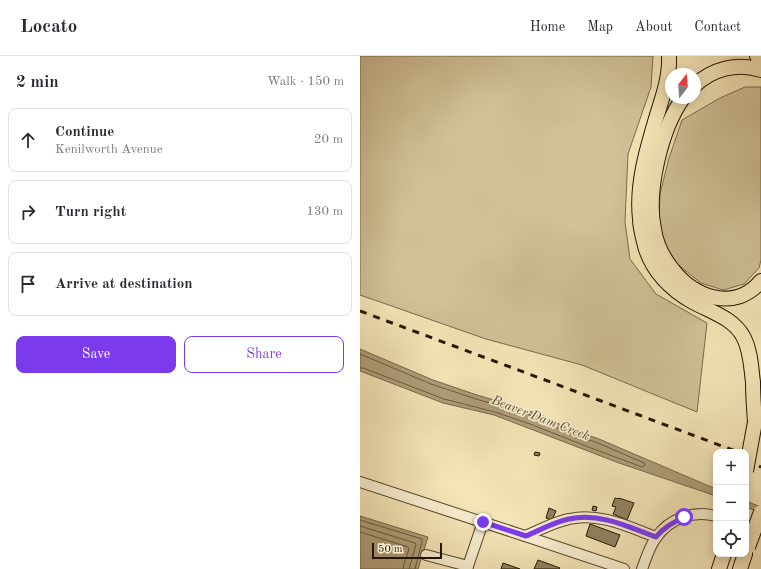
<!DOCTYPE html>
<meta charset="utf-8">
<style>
body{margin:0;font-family:"Old Standard TT",serif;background:#f2f2f3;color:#2b2b33}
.controls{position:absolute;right:12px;bottom:12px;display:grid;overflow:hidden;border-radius:8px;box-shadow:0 2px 10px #0003}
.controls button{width:36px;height:36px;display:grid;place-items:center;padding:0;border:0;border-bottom:1px solid #e1e1e2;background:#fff;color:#2b2b33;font:20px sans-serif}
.compass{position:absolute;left:305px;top:12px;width:36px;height:36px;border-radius:50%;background:#fff;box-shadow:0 2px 10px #0003;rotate:17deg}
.scale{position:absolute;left:12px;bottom:10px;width:70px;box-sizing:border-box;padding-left:4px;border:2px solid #251400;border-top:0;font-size:11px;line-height:14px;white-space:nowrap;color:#251400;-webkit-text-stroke:3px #f8eed0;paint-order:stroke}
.stop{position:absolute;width:12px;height:12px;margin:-9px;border:3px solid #7c3aed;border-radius:50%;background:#fff}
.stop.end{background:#7c3aed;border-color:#fff;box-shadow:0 1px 4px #0008}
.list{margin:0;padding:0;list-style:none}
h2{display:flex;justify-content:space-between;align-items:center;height:52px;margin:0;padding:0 16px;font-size:17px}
h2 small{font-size:13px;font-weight:400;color:#7c7c81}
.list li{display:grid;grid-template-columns:26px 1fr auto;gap:12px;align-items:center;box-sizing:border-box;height:64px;margin:0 8px 8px;padding:0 8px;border:1px solid #e1e1e2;border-radius:8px}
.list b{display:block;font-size:15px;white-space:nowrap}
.list p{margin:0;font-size:13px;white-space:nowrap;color:#7c7c81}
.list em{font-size:13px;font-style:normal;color:#7c7c81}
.actions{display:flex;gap:8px;padding:12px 16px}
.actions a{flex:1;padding:9px 0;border:1px solid #7c3aed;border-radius:8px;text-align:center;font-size:14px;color:#7c3aed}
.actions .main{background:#7c3aed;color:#fff}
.icon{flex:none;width:22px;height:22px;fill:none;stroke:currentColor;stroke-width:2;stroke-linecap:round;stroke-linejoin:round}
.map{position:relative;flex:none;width:401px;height:513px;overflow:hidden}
header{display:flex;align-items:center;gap:24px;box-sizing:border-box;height:56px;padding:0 20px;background:#fff;border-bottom:1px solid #e1e1e2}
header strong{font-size:19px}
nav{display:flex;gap:22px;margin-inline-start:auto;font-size:14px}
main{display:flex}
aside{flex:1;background:#fff}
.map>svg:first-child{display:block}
.green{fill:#d1c198;stroke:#7b6a4c}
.water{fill:#ae9e79;stroke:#776749}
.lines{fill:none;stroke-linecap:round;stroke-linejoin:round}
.shore{stroke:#6a593c;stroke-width:1}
.building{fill:#91815f;stroke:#251400}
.minor-casing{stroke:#59482e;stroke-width:12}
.highway-casing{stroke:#251400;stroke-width:16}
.minor{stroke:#f8eed0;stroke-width:10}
.highway{stroke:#f4e5b7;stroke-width:14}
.rail{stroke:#251400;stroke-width:3;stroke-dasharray:7 7;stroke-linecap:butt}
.highway-bridge-casing{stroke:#251400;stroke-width:16;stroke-linecap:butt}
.highway-bridge{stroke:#f4e5b7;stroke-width:14}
.route{stroke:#7c3aed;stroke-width:5}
.labels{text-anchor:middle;stroke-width:3.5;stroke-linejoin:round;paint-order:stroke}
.water-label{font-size:13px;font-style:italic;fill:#5c4b30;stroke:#f8eed0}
</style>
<header>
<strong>Locato</strong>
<nav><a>Home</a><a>Map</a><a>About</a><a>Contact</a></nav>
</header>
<main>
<aside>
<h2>2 min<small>Walk · 150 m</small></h2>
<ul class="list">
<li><svg class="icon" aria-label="ahead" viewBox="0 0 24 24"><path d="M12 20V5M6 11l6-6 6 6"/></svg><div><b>Continue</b><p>Kenilworth Avenue</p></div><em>20 m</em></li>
<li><svg class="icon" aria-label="right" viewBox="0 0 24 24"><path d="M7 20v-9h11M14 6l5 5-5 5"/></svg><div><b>Turn right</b></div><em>130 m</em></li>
<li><svg class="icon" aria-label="arrive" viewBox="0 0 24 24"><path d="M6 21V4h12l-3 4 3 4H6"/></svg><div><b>Arrive at destination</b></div></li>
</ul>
<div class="actions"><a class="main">Save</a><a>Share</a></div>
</aside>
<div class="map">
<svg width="401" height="513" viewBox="0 0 401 513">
<rect width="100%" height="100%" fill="#f4e5b7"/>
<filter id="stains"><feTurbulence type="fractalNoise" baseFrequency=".005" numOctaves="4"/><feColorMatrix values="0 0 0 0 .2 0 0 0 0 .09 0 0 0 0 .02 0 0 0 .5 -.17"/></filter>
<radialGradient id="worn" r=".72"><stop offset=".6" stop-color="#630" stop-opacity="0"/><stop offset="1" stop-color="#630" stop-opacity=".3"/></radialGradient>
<g class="green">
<path d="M0,0h293l-2,31 -23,67 -3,68 5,37 26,35 51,29 -10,89 -115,-47 -96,-26 -126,-44z"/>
<path d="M385,31h16v173l-2,8 -15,16 -21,6 -22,-7 -25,-20 -10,-18 -7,-20 1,-31 9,-36 13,-38 38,-22z"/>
</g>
<g class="water">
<path d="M0,293l73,31 44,15 34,10 33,11 21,11 34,12 117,50v7l-97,-33 -91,-35 -34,-13 -51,-12 -83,-32z"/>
<path d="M386,445l15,6v6l-15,-6z"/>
<path d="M0,460l68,21 -10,32h-58z"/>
</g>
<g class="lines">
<g class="shore">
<path d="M0,298l71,30 45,15 34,10 32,10 21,12 35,12 46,20 1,2 -3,2 -51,-19 -61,-24 -35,-12 -51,-13 -81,-31h-3"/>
<path d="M0,464l62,19v2l-7,28"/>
<path d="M0,470l55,17 1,2 -7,24"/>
<path d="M0,476l48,15 1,2 -5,15 -1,5"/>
</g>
</g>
<g class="building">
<path d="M175,396l5,1 -1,3 -5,-1z"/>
<path d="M255,442l4,1v-1l15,5 -7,17 -14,-6 3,-7 -4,-1z"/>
<path d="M233,450l4,1 -1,4 -4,-1z"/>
<path d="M189,452l7,3 -4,9 -6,-2z"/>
<path d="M230,468l30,11 -5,12 -29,-11z"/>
<path d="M178,504l22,8 -1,1h-25z"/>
<path d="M143,507l17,6h-19z"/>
</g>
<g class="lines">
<defs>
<g id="minor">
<path d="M0,426l165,54 99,33"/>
<path d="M165,480c15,-6 29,-14 44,-17 30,-7 60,8 87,18"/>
<path d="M66,499l42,11"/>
<path d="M107,513l16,-47"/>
<path d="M282,513c4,-10 7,-22 14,-31 13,-20 38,-28 60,-22"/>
</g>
<g id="highway">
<path d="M309,0c1,20 -6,40 -12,59 -10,34 -21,69 -17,104 0,9 3,18 5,27 7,25 26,44 48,56 18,10 41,16 51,36 7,14 7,30 9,44 0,14 1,27 2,40"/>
<path d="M397,0l4,2"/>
<path d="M335,29c18,-16 42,-23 66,-15"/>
<path d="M323,42c-22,31 -37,94 -29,131 2,15 9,29 19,41 22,28 62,42 88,11"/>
<path d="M359,513l5,-15"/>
<path d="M380,513l5,-15"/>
</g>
</defs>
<use href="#minor" class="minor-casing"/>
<use href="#highway" class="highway-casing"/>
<use href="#minor" class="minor"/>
<use href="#highway" class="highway"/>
<g class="rail">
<path d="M0,255l378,141"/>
<path d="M386,405l15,6"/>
</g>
<defs>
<g id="highway-bridge">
<path d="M386,415l9,-49"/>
<path d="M388,491l13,-35"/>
</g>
</defs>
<use href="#highway-bridge" class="highway-bridge-casing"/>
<use href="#highway-bridge" class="highway-bridge"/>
</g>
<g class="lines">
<path class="route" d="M123,466l43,14c14,-6 28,-14 43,-17 30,-7 60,8 87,18 8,-10 17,-14 28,-20"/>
</g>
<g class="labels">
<g class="water-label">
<text transform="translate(181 361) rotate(21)" y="5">Beaver Dam Creek</text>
</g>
</g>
<rect width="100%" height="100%" filter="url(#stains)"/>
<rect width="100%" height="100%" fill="url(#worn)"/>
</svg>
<div class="controls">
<button>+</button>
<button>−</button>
<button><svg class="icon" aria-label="locate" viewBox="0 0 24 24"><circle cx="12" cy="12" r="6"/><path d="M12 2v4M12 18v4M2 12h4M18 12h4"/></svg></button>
</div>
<svg class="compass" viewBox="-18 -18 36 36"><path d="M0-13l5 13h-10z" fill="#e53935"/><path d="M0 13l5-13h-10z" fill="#7c7c81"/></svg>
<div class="scale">50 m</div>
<div class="stop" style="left:324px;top:461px"></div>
<div class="stop end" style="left:123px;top:466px"></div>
</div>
</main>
